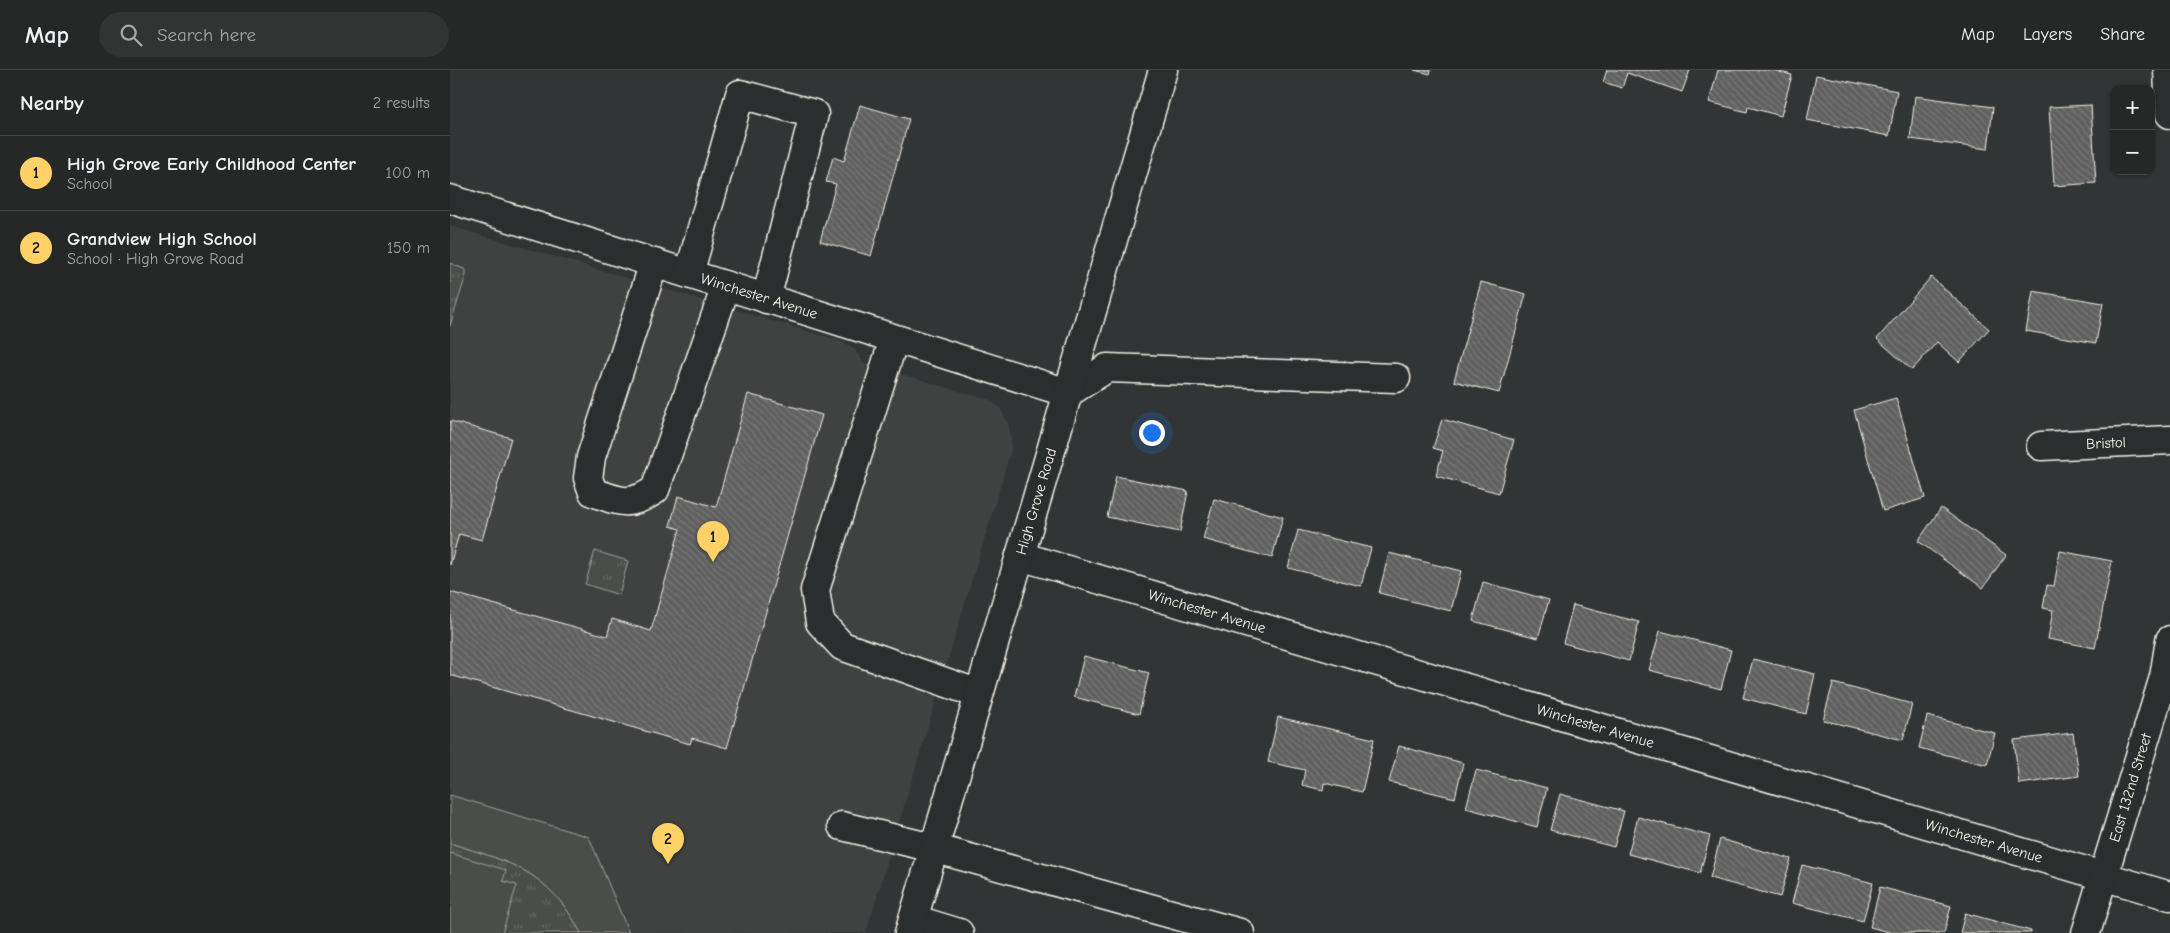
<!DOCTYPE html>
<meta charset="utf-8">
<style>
body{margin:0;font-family:"Comic Neue",sans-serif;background:#323434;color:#f1f3f6}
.controls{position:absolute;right:15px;top:15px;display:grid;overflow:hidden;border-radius:10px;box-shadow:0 1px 4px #0004}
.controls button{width:45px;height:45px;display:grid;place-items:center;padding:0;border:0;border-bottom:1px solid #424445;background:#262828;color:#f1f3f6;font:25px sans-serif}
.you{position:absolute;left:701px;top:362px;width:18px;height:18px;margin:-12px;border:4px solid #fff;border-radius:50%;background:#1a73e8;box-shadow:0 0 0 8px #1a73e833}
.badge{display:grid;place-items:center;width:32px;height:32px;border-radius:50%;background:#ffd166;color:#111;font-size:16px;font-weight:700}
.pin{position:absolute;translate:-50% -41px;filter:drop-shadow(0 1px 2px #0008)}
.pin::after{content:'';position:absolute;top:26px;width:18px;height:15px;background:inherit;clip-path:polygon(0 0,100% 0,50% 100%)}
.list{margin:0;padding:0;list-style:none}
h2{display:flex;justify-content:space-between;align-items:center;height:65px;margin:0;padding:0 20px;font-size:21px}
h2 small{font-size:16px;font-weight:400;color:#a4a6a8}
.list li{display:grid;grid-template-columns:32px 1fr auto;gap:15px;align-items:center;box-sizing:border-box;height:75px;padding:0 20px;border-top:1px solid #424445}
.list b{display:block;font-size:19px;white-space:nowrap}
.list p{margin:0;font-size:16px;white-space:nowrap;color:#a4a6a8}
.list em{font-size:16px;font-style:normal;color:#a4a6a8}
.icon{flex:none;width:28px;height:28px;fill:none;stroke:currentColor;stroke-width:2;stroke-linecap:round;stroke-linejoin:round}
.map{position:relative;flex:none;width:1720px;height:863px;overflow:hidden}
header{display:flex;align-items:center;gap:30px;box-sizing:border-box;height:70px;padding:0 25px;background:#262828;border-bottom:1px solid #424445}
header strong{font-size:24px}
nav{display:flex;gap:28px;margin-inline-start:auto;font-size:18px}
.search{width:350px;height:45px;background:#323434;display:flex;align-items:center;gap:12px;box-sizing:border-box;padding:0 18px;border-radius:28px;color:#a4a6a8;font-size:19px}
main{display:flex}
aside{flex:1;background:#262828}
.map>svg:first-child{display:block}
.built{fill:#404242}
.park{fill:url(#park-tufts);stroke:#a09f9a}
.pitch{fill:#4b4d4c;stroke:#a09f9a}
.building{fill:url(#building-back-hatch);stroke:#f4f1e8}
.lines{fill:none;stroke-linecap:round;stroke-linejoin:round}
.minor-casing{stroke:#f4f1e8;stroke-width:31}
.major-casing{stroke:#f4f1e8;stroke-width:31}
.minor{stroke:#2a2d2e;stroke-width:28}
.major{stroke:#2a2d2e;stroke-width:28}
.labels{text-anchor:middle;stroke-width:4;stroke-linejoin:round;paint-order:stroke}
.street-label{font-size:15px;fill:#f4f1e8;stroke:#2a2d2e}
</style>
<header>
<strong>Map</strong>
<div class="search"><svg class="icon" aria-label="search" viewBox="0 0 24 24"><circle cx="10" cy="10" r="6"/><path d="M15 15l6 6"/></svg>Search here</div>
<nav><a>Map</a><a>Layers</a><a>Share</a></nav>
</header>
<main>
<aside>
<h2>Nearby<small>2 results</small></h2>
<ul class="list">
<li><span class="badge">1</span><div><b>High Grove Early Childhood Center</b><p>School</p></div><em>100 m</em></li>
<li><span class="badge">2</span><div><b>Grandview High School</b><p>School · High Grove Road</p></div><em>150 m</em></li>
</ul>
</aside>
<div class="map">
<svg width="1720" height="863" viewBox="0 0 1720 863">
<defs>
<pattern id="park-tufts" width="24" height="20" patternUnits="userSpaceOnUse" patternTransform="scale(1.25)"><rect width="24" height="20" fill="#4b4d4c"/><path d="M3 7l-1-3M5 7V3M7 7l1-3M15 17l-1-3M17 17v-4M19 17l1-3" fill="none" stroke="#666766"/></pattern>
<pattern id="building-back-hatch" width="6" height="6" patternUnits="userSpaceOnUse" patternTransform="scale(1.25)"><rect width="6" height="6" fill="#5f605f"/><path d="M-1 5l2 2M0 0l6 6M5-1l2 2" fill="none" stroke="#777776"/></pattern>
</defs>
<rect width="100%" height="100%" fill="#323535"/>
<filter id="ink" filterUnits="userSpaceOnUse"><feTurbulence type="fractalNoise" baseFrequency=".02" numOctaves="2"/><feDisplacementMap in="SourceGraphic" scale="10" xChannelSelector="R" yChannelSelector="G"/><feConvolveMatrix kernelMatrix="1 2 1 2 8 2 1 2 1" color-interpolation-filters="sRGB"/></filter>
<g filter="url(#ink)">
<path class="built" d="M0,156l388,114 13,6 8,9 4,8 127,37 10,8 8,15 3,16v11l-145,483h-416z"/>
<g class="park">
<path d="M0,193l16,7v5l-16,51z"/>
<path d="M145,481l33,10 -9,34 -34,-11z"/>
<path d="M0,773c63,20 98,28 131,90h-131z"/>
</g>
<g class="pitch">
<path d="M0,725l139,42 40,96h-48c-33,-62 -68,-70 -131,-90z"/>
<path d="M0,783l56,17 -3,11 14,4 -15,48h-52z"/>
</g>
<g class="building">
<path d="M964,0h17l-1,4z"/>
<path d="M1157,0h83l-8,22 -55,-19 -5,15 -19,-6z"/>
<path d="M1268,0h54l20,5 -11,41 -33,-9 -1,5 -38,-10z"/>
<path d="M1366,5l81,16 -8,45 -82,-16z"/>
<path d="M1465,26l78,11 -5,42 -78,-10z"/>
<path d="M410,35l49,14 -38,137 -51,-15 16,-57 -10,-2 7,-25 11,4z"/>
<path d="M1641,35l5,78 -42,3 -5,-79z"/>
<path d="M1481,207l58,52 -30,33 -22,-20 -25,28 -35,-31z"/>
<path d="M1031,212l45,12 -27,99 -45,-12z"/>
<path d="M1583,221l70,12 -7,40 -70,-12z"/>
<path d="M298,324l74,21 -95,333 -35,-10 -2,6 -240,-69v-83l157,44 5,-17 39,12 29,-102 -10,-3 8,-30 38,11z"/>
<path d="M1446,328l29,100 -42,13 -29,-101z"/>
<path d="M992,349l72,21 -15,53 -63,-17 7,-25 -10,-3z"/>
<path d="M0,351l61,17 -29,102 -23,-6 -9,31z"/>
<path d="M666,406l72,15 -8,41 -73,-15z"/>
<path d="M764,429l69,18 -11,41 -69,-19z"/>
<path d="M1491,438l65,47 -23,33 -65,-47z"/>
<path d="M848,460l73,18 -10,38 -73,-18z"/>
<path d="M1610,481l52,10 -17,87 -47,-9 5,-29 -10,-2 4,-23 7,1z"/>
<path d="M939,483l72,18 -10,40 -72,-18z"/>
<path d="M1033,512l66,18 -11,38 -65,-17z"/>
<path d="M1123,535l66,17 -10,39 -66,-18z"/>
<path d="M1210,561l71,19 -10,39 -72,-19z"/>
<path d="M634,586l65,17 -10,41 -65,-17z"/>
<path d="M1303,589l62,15 -9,40 -63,-16z"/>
<path d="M1383,613l79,21 -9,36 -80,-20z"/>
<path d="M1477,646l68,17 -8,32 -68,-17z"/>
<path d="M828,647l96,22 -12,53 -38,-9 -1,7 -21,-5 3,-15 -37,-8z"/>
<path d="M1623,663l6,43 -60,8 -5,-44z"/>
<path d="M949,676l64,17 -8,35 -66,-16z"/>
<path d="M1026,700l71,18 -10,39 -71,-19z"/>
<path d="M1110,724l64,17 -10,36 -64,-17z"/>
<path d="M1188,747l72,19 -10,37 -72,-19z"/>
<path d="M1270,769l71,20 -11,38 -70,-19z"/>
<path d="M1352,795l71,18 -10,38 -71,-18z"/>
<path d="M1430,817l71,19 -7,27h-52l-22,-6z"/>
<path d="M1515,843l66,18v2h-71z"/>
</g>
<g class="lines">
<defs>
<g id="minor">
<path d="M1718,0l2,44"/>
<path id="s1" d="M0,129l618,194 39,-25 289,10"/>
<path d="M204,193l-63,194 -3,21 5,14c28,10 36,15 62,-2l71,-204"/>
<path d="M239,204l51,-180 74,20 -48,185"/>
<path d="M444,269l-79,251 5,32 22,24 137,48"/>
<path id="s2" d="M1591,376l129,-6"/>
<path id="s3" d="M570,486l1150,340"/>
<path d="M392,756l91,22 307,85"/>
<path d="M463,849l46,14"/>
<path id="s4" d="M1636,863l78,-256 6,-37"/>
</g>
<g id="major">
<path id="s5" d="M459,863l254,-863"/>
</g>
</defs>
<use href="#minor" class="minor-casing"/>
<use href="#major" class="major-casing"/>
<use href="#minor" class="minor"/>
<use href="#major" class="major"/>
</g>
</g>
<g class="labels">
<g class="street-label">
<text dy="5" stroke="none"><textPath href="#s1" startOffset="324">Winchester Avenue</textPath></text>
<text dy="5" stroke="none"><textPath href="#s2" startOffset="65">Bristol</textPath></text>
<text dy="5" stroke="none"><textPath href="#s5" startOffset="450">High Grove Road</textPath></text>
<text dy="5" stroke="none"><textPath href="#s3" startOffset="195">Winchester Avenue</textPath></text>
<text dy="5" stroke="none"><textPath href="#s3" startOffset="600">Winchester Avenue</textPath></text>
<text dy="5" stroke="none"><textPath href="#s4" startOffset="152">East 132nd Street</textPath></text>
<text dy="5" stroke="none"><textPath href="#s3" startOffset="1005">Winchester Avenue</textPath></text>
</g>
</g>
</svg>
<div class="controls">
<button>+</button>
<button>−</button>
</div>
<div class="you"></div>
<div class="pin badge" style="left:263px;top:492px">1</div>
<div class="pin badge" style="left:218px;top:794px">2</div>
</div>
</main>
